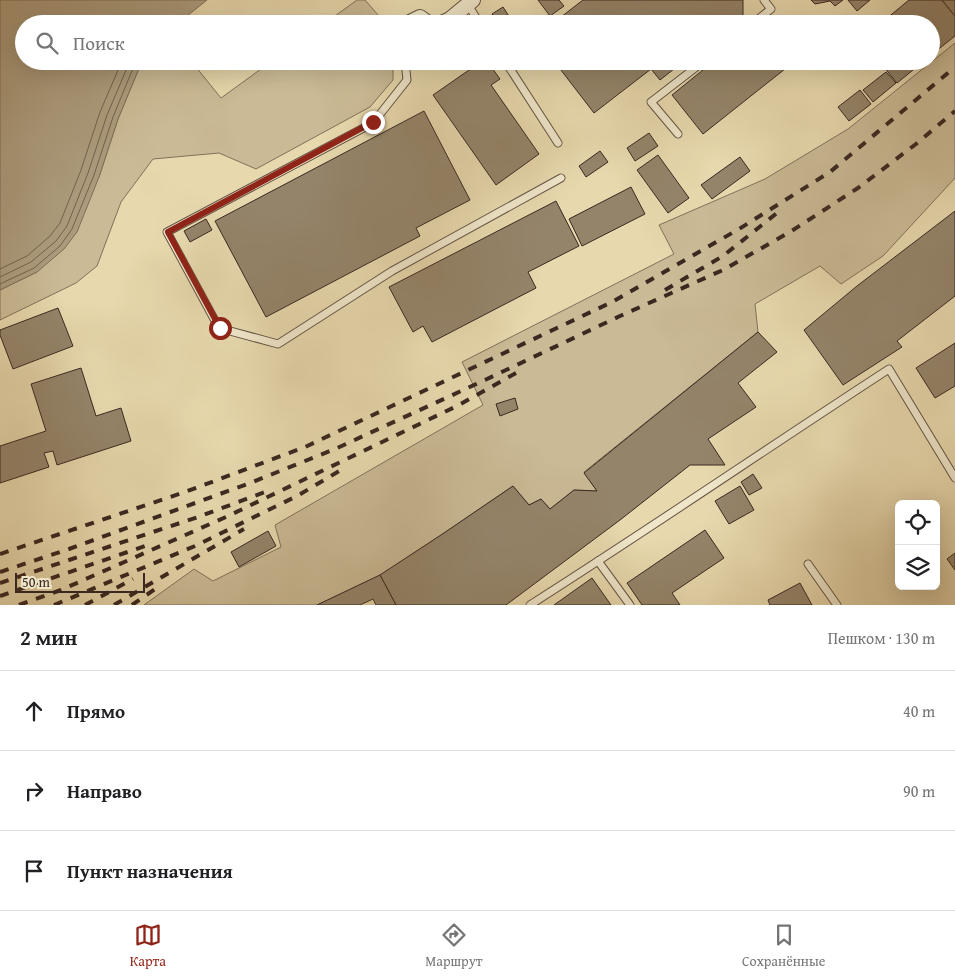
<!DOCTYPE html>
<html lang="ru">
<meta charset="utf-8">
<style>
body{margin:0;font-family:"Gentium Book Plus",serif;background:#f2f2f2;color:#202124}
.controls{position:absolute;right:15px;bottom:15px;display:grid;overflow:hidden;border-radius:8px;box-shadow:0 5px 20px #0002}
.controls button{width:45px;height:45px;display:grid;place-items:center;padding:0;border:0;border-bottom:1px solid #e0e0e0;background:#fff;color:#202124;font:25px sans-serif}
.scale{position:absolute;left:15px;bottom:12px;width:130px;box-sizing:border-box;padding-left:5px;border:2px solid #3a2821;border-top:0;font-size:14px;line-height:18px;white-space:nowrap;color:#3a2821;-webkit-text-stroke:4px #efe6ca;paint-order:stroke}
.stop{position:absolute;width:15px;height:15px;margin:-11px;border:4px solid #8f2418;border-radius:50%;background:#fff}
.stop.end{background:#8f2418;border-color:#fff;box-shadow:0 1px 5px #0008}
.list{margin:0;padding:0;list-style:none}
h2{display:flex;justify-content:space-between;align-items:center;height:65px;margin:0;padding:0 20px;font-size:21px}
h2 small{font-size:16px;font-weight:400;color:#757577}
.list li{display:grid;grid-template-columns:32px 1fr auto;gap:15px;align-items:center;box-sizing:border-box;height:80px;padding:0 20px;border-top:1px solid #e0e0e0}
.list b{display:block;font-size:19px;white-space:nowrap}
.list em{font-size:16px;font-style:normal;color:#757577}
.icon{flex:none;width:28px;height:28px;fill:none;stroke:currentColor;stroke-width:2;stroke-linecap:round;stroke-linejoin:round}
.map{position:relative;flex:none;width:955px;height:605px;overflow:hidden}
.search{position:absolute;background:#fff;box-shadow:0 5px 20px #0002;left:15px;right:15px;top:15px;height:55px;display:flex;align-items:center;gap:12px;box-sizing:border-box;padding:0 18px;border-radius:28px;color:#757577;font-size:19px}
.sheet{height:305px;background:#fff}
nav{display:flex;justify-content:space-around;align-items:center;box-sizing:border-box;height:70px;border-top:1px solid #e0e0e0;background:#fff;font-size:14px;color:#757577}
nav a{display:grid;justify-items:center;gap:2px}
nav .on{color:#8f2418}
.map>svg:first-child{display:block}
.green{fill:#caba95;stroke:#82715b}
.water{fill:#ac9c7d;stroke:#7e6e58}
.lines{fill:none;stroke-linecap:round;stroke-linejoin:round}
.shore{stroke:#73624f;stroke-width:1}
.building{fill:#94846a;stroke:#3a2821}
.service-casing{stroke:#655444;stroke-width:9}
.minor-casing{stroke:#655444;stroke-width:16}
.service{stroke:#efe6ca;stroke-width:7}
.minor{stroke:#efe6ca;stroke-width:14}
.rail{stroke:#3a2821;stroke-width:4;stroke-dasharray:9 9;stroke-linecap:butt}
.route{stroke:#8f2418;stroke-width:6}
</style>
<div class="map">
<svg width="955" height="605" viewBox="0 0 955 605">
<rect width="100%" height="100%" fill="#e7d8ad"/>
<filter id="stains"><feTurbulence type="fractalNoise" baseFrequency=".004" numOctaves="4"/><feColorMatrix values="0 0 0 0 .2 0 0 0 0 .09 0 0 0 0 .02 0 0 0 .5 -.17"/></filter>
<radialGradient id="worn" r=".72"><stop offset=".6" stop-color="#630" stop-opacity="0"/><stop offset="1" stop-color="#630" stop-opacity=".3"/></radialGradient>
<g class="green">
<path d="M357,0h8l21,24h-62z"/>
<path d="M955,43v135l-72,78 -42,28 -21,-18 -65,38 3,28 -174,140 13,19 -23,-1 -24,19 -9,-10 -12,6 -16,-19 -72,49 -61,40 -63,30h-173l50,-36 19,12 68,-34 -6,-22 208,-120 -21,-43 212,-108 -15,-29 106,-46 83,-50z"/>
<path d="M142,61h49l30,37 51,-37h121v19l-23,27 -114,62 -37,-16 -66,6 -32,43 -24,64 -21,17 -76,37v-30l37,-18 62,-95 19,-58z"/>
</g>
<path class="water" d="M0,0h207l-30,24h-153v37h118l-24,58 -19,58 -22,55 -13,17 -27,23 -37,18z"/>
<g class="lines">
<g class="shore">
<path d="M0,269l27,-13 23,-20 10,-13 21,-53 19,-58 22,-51"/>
<path d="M0,277l31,-15 25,-21 11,-15 21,-53 19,-58 23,-54"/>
<path d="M0,284l34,-16 26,-22 12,-17 22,-54 19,-58 23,-56"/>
</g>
</g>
<g class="building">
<path d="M538,0h21l5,6 -14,10z"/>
<path d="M583,0h160v16l-10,8h-181z"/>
<path d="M811,0h32l-8,6 -5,-5 -15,3z"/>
<path d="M848,0h22l-13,11z"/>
<path d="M909,0h33l13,16v20l-24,19v-31h-51z"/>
<path d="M942,0h13v16z"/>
<path d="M503,7l11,17h-16l-6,-10z"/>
<path d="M482,61h5l13,18 -9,6 48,69 -43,31 -63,-90z"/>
<path d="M554,61h130l-24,19 -9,-11 -57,44z"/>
<path d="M714,61h81l-92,73 -31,-39z"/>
<path d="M879,61h45l-27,22z"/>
<path d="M886,72l10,11 -23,19 -10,-12z"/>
<path d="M860,90l11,14 -22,17 -11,-14z"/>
<path d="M424,111l46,89 -54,28 4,8 -154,81 -51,-96z"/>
<path d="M649,133l9,13 -23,15 -8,-13z"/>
<path d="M600,151l8,11 -22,15 -7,-11z"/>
<path d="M658,155l31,43 -21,15 -31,-43z"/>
<path d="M740,157l10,14 -38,28 -11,-14z"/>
<path d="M631,187l14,27 -63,32 -13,-27z"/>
<path d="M556,201l23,45 -51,26 8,16 -104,54 -9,-16 -10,6 -24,-45z"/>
<path d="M955,211v85l-58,45 5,6 -59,38 -39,-55 53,-44z"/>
<path d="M206,219l6,11 -22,12 -6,-11z"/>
<path d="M58,308l15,38 -60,23 -13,-34v-5z"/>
<path d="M758,332l19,20 -39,31 18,24 -48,32 17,26h-35l-70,55 -114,85h-110l-16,-30 61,-40 72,-49 16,19 12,-6 9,10 24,-19 23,1 -13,-18z"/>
<path d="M955,343v43l-20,12 -19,-30z"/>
<path d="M81,368l15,48 25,-8 10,33 -74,24 -4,-14 -9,2 5,14 -49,16v-37l46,-15 -15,-47z"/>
<path d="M515,398l3,11 -18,7 -4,-12z"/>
<path d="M753,474l9,14 -13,7 -8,-13z"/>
<path d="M740,486l14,24 -25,14 -14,-23z"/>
<path d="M705,530l19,28 -52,35 8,12h-38l-15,-22z"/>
<path d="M268,531l8,15 -37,21 -8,-15z"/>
<path d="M955,553v17l-8,-11z"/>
<path d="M380,575l16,30h-20l-3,-6 -13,6h-43z"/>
<path d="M592,578l19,27h-57z"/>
<path d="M800,583l12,22h-42l-2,-5z"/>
</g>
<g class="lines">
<defs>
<g id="service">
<path d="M467,3l13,21"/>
<path d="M752,24l19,-15 -7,-9"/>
<path d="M405,61l2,19 -34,43 -206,109 52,96 59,16 114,-73 169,-93"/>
<path d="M505,61l53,82"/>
<path d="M678,134l-27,-32 53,-41"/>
<path d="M598,561l32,44"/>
<path d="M808,564l29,41"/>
<path d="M530,605c121,-77 239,-158 359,-236l66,109"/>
</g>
<g id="minor">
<path d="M410,24v-2l10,-5 7,5v2"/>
<path d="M439,24l11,-5 23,-19"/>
</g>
</defs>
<use href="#service" class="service-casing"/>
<use href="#minor" class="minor-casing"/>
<use href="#service" class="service"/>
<use href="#minor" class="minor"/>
<g class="rail">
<path d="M665,290l58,-34 59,-47"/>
<path d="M0,554l185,-62 120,-45 307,-145 127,-73 91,-57 125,-105"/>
<path d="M0,572l69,-23 181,-66 85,-34 150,-69 135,-64 103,-46 67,-38 68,-44 58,-44 39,-33"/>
<path d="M0,583l198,-66 67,-25"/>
<path d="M0,596l145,-50"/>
<path d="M19,605l42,-15 165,-73 231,-111 59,-33"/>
<path d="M54,605l141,-59 102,-50 49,-29"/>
<path d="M85,605l48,-26"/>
<path d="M114,605l130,-76"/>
<path d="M132,605l26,-18"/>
</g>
</g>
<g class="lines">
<path class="route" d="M220,328l-52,-96 205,-110"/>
</g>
<rect width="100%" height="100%" filter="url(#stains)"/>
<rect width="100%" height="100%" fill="url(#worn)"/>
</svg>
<div class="controls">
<button><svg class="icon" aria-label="locate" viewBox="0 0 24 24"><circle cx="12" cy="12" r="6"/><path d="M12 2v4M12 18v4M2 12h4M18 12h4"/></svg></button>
<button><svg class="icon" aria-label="layers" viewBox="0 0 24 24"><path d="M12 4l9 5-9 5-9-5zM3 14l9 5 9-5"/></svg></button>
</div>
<div class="scale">50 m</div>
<div class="stop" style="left:220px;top:328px"></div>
<div class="stop end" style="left:373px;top:122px"></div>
<div class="search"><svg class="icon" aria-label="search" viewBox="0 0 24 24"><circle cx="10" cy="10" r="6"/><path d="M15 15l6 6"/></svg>Поиск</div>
</div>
<section class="sheet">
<h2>2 мин<small>Пешком · 130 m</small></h2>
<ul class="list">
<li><svg class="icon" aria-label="ahead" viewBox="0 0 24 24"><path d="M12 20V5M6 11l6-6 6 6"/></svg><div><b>Прямо</b></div><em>40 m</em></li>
<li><svg class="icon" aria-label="right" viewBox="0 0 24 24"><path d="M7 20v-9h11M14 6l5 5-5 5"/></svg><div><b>Направо</b></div><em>90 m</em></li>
<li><svg class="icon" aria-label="arrive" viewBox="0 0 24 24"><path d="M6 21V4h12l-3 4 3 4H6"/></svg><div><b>Пункт назначения</b></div></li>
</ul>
</section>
<nav>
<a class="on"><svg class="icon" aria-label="map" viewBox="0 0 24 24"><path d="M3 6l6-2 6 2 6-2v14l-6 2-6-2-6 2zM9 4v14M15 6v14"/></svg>Карта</a>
<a><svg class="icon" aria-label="directions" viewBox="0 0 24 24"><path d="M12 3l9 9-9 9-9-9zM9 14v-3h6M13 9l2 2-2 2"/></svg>Маршрут</a>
<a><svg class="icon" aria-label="saved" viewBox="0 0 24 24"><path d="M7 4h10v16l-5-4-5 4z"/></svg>Сохранённые</a>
</nav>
